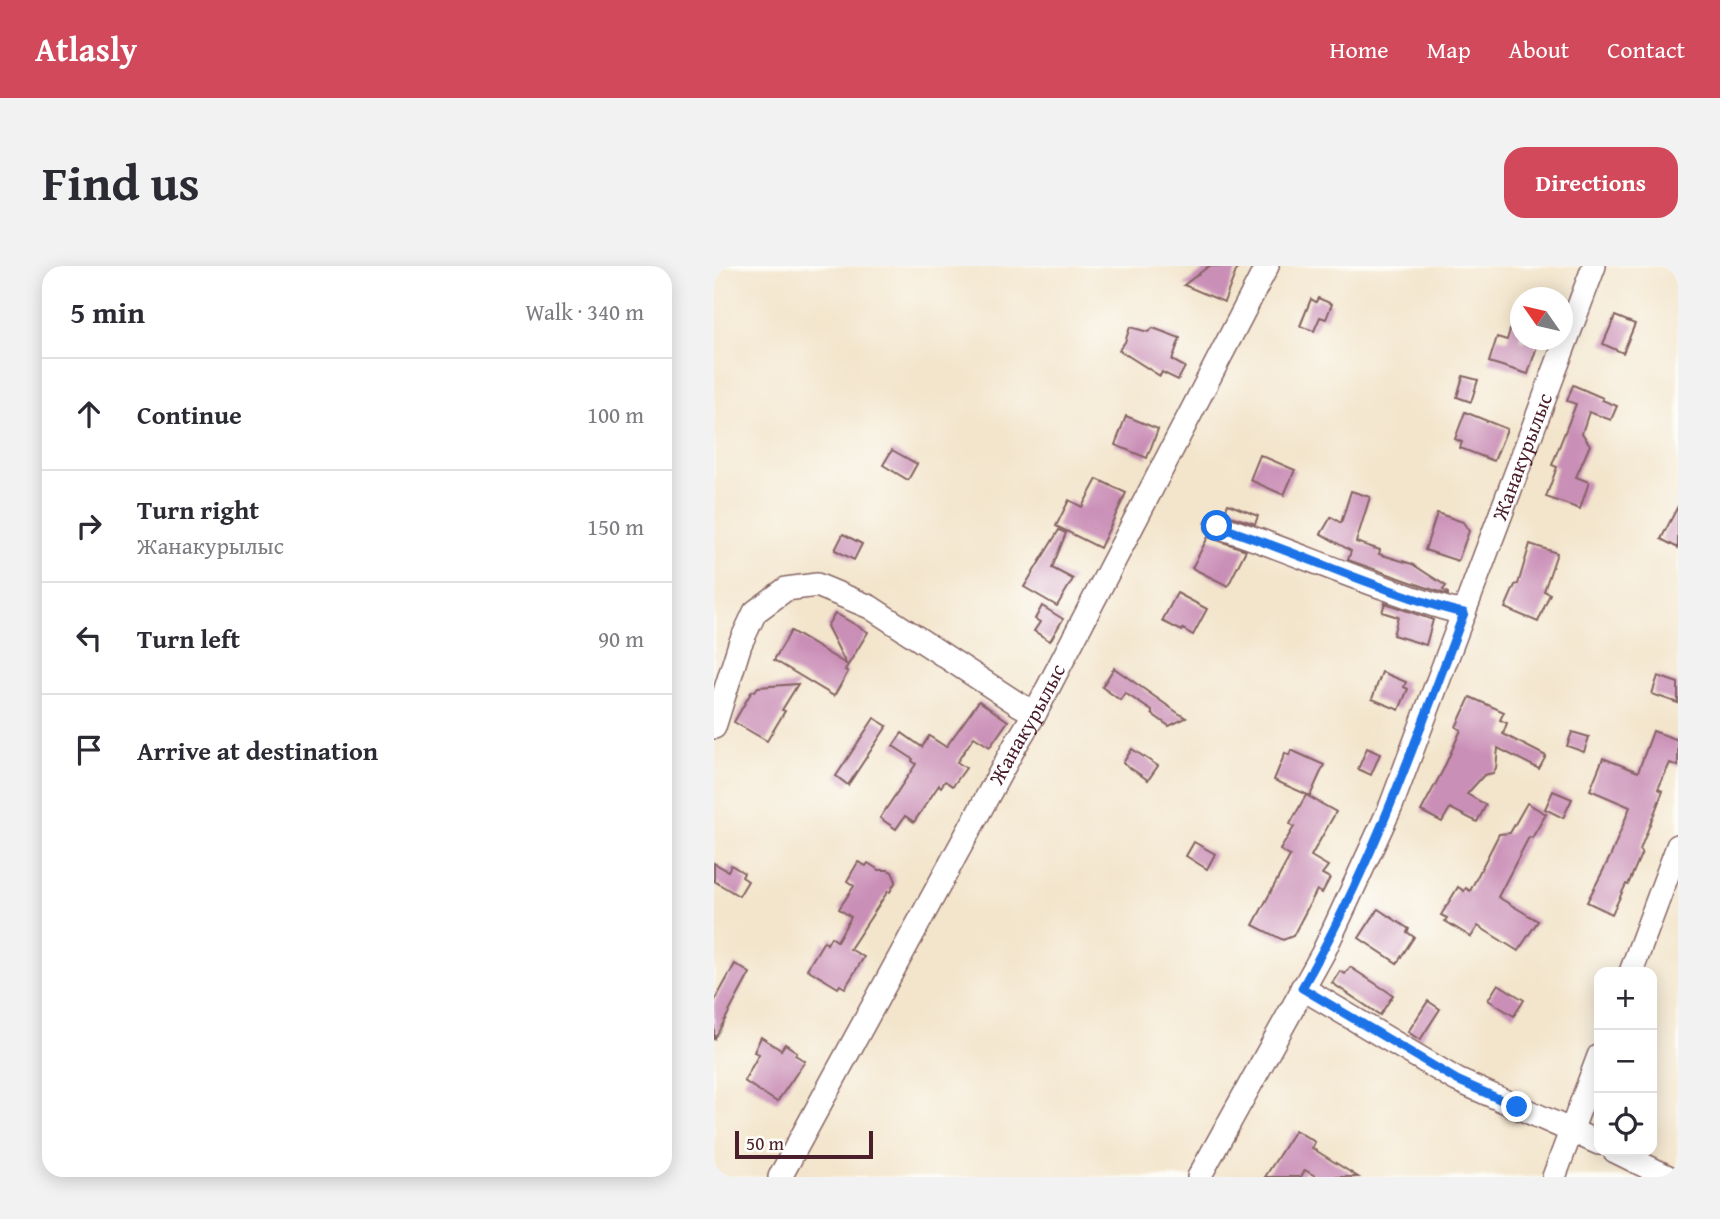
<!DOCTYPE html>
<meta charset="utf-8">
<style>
body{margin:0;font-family:"Gentium Book Plus",serif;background:#f2f2f3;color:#2b2b33}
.controls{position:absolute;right:21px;bottom:21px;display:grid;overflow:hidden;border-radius:14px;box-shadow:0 4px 18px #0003}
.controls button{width:63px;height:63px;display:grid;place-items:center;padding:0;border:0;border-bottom:2px solid #e1e1e2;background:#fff;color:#2b2b33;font:35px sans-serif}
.compass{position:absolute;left:796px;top:21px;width:63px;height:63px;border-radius:50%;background:#fff;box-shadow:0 4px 18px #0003;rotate:304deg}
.scale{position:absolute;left:21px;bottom:18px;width:138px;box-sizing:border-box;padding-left:7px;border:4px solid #4a1f2b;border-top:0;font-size:19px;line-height:24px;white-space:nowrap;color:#4a1f2b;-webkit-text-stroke:5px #fdfcf7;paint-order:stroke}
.stop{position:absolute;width:21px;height:21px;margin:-16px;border:5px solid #1a73e8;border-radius:50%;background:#fff}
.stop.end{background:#1a73e8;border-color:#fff;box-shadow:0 2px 7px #0008}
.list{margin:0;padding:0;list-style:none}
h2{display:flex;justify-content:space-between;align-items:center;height:91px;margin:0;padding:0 28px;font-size:30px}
h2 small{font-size:23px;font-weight:400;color:#7c7c81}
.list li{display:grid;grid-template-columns:46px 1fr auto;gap:21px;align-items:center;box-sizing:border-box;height:112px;padding:0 28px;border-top:2px solid #e1e1e2}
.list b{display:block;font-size:26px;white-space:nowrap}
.list p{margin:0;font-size:23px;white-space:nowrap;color:#7c7c81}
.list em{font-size:23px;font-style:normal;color:#7c7c81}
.icon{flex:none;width:38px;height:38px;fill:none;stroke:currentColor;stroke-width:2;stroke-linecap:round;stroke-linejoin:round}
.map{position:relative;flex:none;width:964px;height:911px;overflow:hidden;border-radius:21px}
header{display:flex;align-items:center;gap:42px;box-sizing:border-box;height:98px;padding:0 35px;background:#d1495b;color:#fff}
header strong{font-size:33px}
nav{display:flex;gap:38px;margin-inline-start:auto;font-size:24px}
.intro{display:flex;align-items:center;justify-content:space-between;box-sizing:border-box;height:168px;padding:0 42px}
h1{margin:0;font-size:49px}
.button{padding:18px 32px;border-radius:21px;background:#d1495b;color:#fff;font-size:24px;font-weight:700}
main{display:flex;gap:42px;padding:0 42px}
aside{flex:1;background:#fff;border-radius:21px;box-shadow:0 4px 18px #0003}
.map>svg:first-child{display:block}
.building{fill:#ca8fb7}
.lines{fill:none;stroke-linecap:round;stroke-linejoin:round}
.minor-casing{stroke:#856463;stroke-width:26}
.minor{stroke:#fff;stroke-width:23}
.route{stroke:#1a73e8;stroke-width:9}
.labels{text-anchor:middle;stroke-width:6;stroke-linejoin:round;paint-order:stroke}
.street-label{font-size:21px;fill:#4a1f2b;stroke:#fdfcf7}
</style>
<header>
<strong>Atlasly</strong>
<nav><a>Home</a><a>Map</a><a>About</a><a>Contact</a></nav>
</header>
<div class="intro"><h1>Find us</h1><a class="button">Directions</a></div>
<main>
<aside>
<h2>5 min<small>Walk · 340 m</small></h2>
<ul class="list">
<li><svg class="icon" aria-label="ahead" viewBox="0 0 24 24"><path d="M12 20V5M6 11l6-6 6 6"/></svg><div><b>Continue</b></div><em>100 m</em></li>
<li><svg class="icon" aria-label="right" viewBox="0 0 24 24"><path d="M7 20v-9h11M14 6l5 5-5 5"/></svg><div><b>Turn right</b><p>Жанакурылыс</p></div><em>150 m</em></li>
<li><svg class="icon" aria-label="left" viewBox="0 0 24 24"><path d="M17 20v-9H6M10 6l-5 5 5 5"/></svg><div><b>Turn left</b></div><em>90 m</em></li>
<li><svg class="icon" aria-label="arrive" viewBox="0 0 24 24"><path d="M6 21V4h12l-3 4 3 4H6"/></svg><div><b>Arrive at destination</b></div></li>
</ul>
</aside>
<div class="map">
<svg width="964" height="911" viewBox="0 0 964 911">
<rect width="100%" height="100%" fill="#fdfcf7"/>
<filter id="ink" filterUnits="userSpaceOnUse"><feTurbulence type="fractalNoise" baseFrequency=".0143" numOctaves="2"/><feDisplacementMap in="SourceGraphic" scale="14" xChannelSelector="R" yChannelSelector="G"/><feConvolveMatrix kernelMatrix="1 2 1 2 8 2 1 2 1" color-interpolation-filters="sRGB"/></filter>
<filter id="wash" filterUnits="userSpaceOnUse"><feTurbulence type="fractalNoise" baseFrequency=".00686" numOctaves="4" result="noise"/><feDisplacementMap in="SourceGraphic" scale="28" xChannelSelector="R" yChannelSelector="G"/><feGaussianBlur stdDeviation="1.57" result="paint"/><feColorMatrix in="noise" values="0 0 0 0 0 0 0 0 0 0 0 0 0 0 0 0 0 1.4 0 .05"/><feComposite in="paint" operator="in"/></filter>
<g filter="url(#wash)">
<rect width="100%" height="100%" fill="#f3e5cc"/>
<g id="blocks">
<g class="building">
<path d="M495,0h29l-14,36 -40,-17z"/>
<path d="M604,32l14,6 -6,15 -6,-2 -6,14 -14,-5 11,-27 5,3z"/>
<path d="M803,40l4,1v33h18l-11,34 -39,-12 8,-25 10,3z"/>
<path d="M901,50l20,8 -12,29 -20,-9z"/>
<path d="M416,61l18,5 5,-4 27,10 -8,22 13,7 -7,13 -16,-8 -2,4 -41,-26 6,-8z"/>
<path d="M749,110l15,4 -7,22 -14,-5z"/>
<path d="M859,119l30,13 -1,2 15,6 -6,14 -22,-8 -7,21 8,12 -14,32 13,5 -9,27 -34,-12 11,-30 -5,-2 24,-61 -9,-3z"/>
<path d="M751,146l42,17 -13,32 -34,-13 2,-6 -7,-3z"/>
<path d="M412,150l32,13 -11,29 -32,-13z"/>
<path d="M178,184l25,14 -9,16 -25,-15z"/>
<path d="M546,189l35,15 -11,25 -34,-15z"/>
<path d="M383,213l29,14 -26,55 -44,-22 13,-26 13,7z"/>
<path d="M637,225l19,6 -14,45 24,8 -1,4 33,10 34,22 -3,4 5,3v2l-100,-35 3,-9 -30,-17 10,-17 10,6z"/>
<path d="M514,238l30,12 -3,8 -31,-10z"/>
<path d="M964,240v42l-17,-9z"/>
<path d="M723,247l26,9 6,9 -11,30 -33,-11z"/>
<path d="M345,264l7,3 -14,35 21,11 -16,27 -33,-19z"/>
<path d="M129,268l19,10 -8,16 -19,-10z"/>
<path d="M494,271l38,13 -18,36 -36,-18z"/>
<path d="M816,278l27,9 -13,38 6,3 -12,28 -33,-14 10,-23 3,-1z"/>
<path d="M463,327l30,16 -14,26 -10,-6 -1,2 -20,-10z"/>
<path d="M671,337l48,17 -7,25 -33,-10 5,-18 -16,-5z"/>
<path d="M328,340l21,13 -13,22 -16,-10 6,-9 -5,-3z"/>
<path d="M121,347l33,19 -23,38 3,2 -14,24 -60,-36 17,-29 55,33 -19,-38z"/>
<path d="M400,402l64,45 8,5 -17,8 -17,-12v-3l-27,-18 -5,7 -18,-13z"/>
<path d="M668,406l24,10 -2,5 4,2 -9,21 -27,-11z"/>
<path d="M944,410l20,7v20l-26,-9z"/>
<path d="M84,418l-16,26 3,1 -18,30 -33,-19 18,-31h3l3,-4z"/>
<path d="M756,431l34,15 -4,8 7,3 -4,11 43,22 -7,13 -41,-21 -2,20 -3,5 -9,2 -17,19 19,11 -9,17 -27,-14 -8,14 -21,-11 22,-41 18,-40 -5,-3z"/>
<path d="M265,435l29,20 -18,26 -16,-10 -17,25 9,6 -13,18 -8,-5 -4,6 -2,-2 -25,37 -9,-6 -9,13 -16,-11 36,-54 -4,-3 1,-2 -20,-13 9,-13 20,14 7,-11 17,11z"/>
<path d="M160,452l13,8 -39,59 -12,-9z"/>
<path d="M939,465l25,9v26l-8,-3 -12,26 5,2 -22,56 -1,4 2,1 -14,33 -2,-1 -14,30 -25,-12 24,-47 19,-48 -40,-17 13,-32 35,14z"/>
<path d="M858,466l17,5 -5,15 -17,-6z"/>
<path d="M653,482l13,6 -9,21 -13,-6z"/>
<path d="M418,483l26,17 -10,14 -25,-17z"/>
<path d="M577,484l33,15 -14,31 -36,-16 11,-27 4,2z"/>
<path d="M839,525l19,8 -9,19 -18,-9z"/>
<path d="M592,529l30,17 -25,44 17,10 -6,8 8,4 -8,15 -5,-3 -24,46 -10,4 -30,-15 37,-69 -10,-6 14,-23 -4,-3z"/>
<path d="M813,537l19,11 -14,24 -3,-1 -31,60 40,24 -20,30 -40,-25 -7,11 -26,-16 2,-3 -6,-3 17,-28 6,4 2,-3 4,3 29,-57 11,-1z"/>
<path d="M480,576l21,12 -8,15 -21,-13z"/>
<path d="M144,596l8,4 2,-3 11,7h9l4,2 4,9 -6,11 -2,-1 -38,58 14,8 -19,31 -5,-3 -2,3 -31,-19 17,-28 3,3 4,-7 6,4 14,-24 -12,-8 15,-23 -7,-5z"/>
<path d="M0,597l14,8 3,-6 13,8 -2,4 6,4 -9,15 -25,-15z"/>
<path d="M664,643l31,20 -2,3 7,5 -17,26 -38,-25z"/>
<path d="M21,698l15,9 -36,67v-38z"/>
<path d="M636,701l43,28 -13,20 -48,-32 8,-12 5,3z"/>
<path d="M784,718l26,16 -10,16 -26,-16z"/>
<path d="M714,735l12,8 -20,31 -12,-8z"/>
<path d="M47,771l20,13 4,-6 12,8 -2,3 10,6 -28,41 -33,-21 15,-27 -5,-2z"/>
<path d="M581,864l20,12 -3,6 46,29h-41l-12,-7 -4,7h-36z"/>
</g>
</g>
</g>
<g filter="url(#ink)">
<use href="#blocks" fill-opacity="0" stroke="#856463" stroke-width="2"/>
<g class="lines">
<defs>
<g id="minor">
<path d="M503,260c57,18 113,43 171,63 25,9 50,19 76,24"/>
<path d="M0,461l26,-83 15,-32 31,-23 31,-4 53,22 148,97 17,9"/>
<path d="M917,706l47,-126"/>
<path d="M588,722l155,92 142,63"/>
<path d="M901,885l53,26"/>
<path id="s1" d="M66,911l236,-433 19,-31 232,-447"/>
<path id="s2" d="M485,911l124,-224 68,-147 203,-540"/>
<path d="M840,911l45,-121"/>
</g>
</defs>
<use href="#minor" class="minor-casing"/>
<use href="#minor" class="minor"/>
</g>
</g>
<g class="lines" filter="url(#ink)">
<path class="route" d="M503,260c57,18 113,43 170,63 26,9 51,19 77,24 -48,128 -94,257 -162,375l155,92 60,27"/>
</g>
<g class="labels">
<g class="street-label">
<text dy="7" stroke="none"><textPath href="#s2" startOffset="791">Жанакурылыс</textPath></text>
<text dy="7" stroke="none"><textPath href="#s1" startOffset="516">Жанакурылыс</textPath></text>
</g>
</g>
</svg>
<div class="controls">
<button>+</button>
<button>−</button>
<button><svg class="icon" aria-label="locate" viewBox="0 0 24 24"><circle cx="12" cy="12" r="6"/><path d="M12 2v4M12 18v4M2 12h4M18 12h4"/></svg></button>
</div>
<svg class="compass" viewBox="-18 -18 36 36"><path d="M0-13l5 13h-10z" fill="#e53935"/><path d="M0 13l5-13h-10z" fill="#7c7c81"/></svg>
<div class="scale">50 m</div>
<div class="stop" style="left:503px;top:260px"></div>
<div class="stop end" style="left:803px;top:841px"></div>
</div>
</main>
